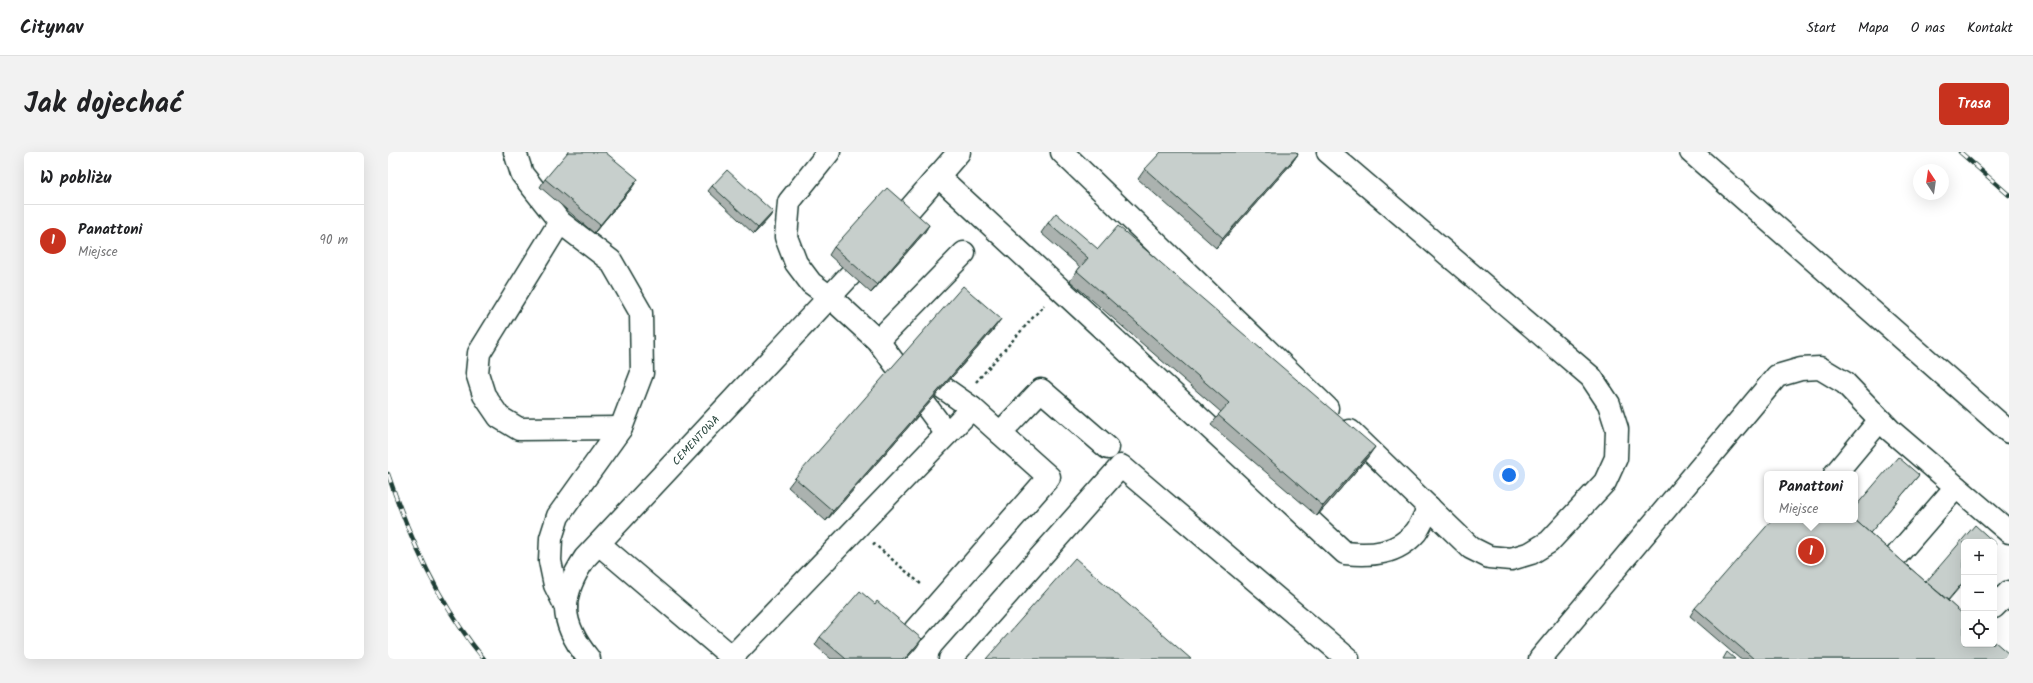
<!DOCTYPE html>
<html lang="pl">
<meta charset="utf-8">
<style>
body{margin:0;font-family:Kalam,sans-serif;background:#f2f2f2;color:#202124}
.controls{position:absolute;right:12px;bottom:12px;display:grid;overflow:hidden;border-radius:6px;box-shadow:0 4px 16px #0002}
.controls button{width:36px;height:36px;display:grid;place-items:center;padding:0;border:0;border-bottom:1px solid #e0e0e0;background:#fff;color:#202124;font:20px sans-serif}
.compass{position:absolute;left:1525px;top:12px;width:36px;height:36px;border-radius:50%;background:#fff;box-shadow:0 4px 16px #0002;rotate:347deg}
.you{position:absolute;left:1121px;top:323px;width:14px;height:14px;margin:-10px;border:3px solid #fff;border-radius:50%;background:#1a73e8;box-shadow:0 0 0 6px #1a73e833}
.badge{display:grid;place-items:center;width:26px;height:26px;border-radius:50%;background:#c8321e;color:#fff;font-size:13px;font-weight:700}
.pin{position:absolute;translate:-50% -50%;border:2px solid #fff;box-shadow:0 1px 4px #0006}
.popup{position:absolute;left:1376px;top:319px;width:94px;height:52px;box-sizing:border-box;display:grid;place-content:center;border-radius:6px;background:#fff;filter:drop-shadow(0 1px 3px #0005);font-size:13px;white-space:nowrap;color:#757577}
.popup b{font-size:15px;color:#202124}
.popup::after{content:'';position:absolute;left:50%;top:100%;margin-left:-8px;border:8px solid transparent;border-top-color:#fff}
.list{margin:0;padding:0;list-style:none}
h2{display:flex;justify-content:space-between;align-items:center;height:52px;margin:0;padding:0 16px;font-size:17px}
h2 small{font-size:13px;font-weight:400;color:#757577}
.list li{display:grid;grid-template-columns:26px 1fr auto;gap:12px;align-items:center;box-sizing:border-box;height:72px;padding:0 16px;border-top:1px solid #e0e0e0}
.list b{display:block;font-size:15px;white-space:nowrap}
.list p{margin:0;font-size:13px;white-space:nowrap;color:#757577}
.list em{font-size:13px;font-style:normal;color:#757577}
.icon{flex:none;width:22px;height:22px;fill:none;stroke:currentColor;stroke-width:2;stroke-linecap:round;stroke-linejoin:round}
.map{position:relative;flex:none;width:1621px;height:507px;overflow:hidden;border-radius:6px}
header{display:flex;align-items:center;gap:24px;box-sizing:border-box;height:56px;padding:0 20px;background:#fff;border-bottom:1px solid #e0e0e0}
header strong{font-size:19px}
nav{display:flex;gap:22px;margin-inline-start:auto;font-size:14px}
.intro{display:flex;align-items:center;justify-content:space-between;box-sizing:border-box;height:96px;padding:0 24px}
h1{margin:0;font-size:28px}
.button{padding:10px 18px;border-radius:6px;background:#c8321e;color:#fff;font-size:14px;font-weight:700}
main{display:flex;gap:24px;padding:0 24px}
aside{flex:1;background:#fff;border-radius:6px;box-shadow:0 4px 16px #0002}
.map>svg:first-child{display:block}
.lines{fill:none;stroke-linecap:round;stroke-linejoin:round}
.minor-casing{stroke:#1f3d34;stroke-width:25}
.path{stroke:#1f3d34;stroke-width:2.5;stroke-dasharray:3 3;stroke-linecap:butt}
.minor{stroke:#fff;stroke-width:22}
.rail-casing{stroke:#1f3d34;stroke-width:4.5}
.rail{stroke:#fff;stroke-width:3;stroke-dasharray:9;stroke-linecap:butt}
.wall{fill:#abb2af;stroke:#1f3d34}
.shaded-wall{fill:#8b918f;stroke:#1f3d34}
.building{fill:#c7cfcc;stroke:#1f3d34}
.labels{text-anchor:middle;stroke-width:3;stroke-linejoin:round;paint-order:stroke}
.street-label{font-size:11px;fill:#1f3d34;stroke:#fff}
</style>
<header>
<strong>Citynav</strong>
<nav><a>Start</a><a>Mapa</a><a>O nas</a><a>Kontakt</a></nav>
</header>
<div class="intro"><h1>Jak dojechać</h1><a class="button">Trasa</a></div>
<main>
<aside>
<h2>W pobliżu<small></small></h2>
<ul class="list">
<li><span class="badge">1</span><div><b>Panattoni</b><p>Miejsce</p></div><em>90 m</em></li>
</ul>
</aside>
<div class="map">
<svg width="1621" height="507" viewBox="0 0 1621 507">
<rect width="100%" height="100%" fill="#fff"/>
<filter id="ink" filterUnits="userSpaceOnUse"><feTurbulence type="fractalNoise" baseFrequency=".025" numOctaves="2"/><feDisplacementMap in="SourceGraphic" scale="8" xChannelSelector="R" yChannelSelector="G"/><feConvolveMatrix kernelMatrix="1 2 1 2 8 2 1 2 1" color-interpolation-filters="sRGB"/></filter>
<g filter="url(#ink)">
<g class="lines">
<defs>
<g id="minor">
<path d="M127,0l7,22 38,48 51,39 30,52 1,60 -21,55 -63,88 -7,22 -1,23 5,24 11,22"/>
<path d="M441,0l-40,50 -3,35 10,26 15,20 19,14 48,44 86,-88"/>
<path d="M674,0l265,256"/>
<path d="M940,0l263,225 18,27 8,25 -1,29 -11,24 -56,60 -18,11 -20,6 -22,-2 -18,-9 -121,-117"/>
<path d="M1303,0l318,280"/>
<path d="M550,24l407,377c27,3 52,1 71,-21 5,-7 9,-17 13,-25"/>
<path d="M172,70l-81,131 -2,20 7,22 15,22 20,12 102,-1"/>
<path d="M490,189l69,93"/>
<path d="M530,218l54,38"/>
<path d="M612,281l41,-43 67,58"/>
<path d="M1447,322l45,-54"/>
<path d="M211,392l133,113 240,-249 77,69 -134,153"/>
<path d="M1509,403l59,-68"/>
<path d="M1606,455l15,-15"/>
<path id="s1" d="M201,507c-30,-37 -30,-62 -4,-101l297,-317 77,-89"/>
<path d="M562,507l171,-193 227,193"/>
<path d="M1152,507l237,-283 24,-7 19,-1 25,15 45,47 119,102"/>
</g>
</defs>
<use href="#minor" class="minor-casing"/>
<g class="path">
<path d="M588,230l68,-77"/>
<path d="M485,391l49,42"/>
</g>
<use href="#minor" class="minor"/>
<defs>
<g id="rail">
<path d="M1572,0l49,43"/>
<path d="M0,322c22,66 52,132 96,185"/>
</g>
</defs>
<use href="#rail" class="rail-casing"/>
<use href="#rail" class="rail"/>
</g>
<g class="wall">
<path d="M910,2l-7,10 -75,84 -78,-69 7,-10z"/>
<path d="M157,27l87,9 -38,45 -54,-46z"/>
<path d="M324,34l61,26 -4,6 -15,16 -46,-43z"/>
<path d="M660,71l50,26 270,208 -51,59 -106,-91 10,-13 -151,-131 10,-14 -39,-34z"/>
<path d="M541,73l-5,8 -53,60 -42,-38 5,-8z"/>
<path d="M606,177l-168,192 -38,-34 7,-9z"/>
<path d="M1531,323l-49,58 56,49 38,-40v40l-16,19 61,58h-269l-50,-43 5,-8 160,-88z"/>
<path d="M432,485l97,10 -11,12h-75l-16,-14z"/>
</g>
<g class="shaded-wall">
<path d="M910,2l-7,10 -75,84 7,-10z"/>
<path d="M250,27l-6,9 -38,45 6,-8z"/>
<path d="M385,60l-4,6 -15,16 4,-6z"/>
<path d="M541,73l-5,8 -53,60 6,-8z"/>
<path d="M613,167l-7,10 -168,192 7,-10z"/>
<path d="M987,295l-7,10 -51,59 6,-10z"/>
<path d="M534,487l-5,8 -11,12h-1z"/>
</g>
<g class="building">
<path d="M180,0h37l33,27 -38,46 -55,-46z"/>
<path d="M773,0h135l2,2 -75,84 -78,-69z"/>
<path d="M339,18l46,42 -15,16 -46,-42z"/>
<path d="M499,36l42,37 -52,60 -43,-38z"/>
<path d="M668,61l42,36 20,-23 257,221 -52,59 -105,-91 11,-12 -152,-132 11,-13 -40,-35z"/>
<path d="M575,134l38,33 -168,192 -38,-33z"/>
<path d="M1510,305l21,18 -49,58 -15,-13v-13z"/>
<path d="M1384,368h83l109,95v29h30v-3l15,13v5h-255l-59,-51z"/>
<path d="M1587,373l21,19 -2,2v-4h-30v39l-16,19 -22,-18z"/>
<path d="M687,406l116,101h-205z"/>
<path d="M472,439l15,13 2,-3 45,38 -17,20h-59l-26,-22z"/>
<path d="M1339,500l8,7h-12z"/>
</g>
</g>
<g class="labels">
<g class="street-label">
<text dy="4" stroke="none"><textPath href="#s1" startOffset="273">CEMENTOWA</textPath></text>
</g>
</g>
</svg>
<div class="controls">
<button>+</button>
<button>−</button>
<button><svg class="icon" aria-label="locate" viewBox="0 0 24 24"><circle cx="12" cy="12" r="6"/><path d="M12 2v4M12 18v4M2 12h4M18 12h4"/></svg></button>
</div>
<svg class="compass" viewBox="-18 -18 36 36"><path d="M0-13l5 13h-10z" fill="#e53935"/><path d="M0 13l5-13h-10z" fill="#757577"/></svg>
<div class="you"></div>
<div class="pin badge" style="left:1423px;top:399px">1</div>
<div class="popup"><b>Panattoni</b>Miejsce</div>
</div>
</main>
